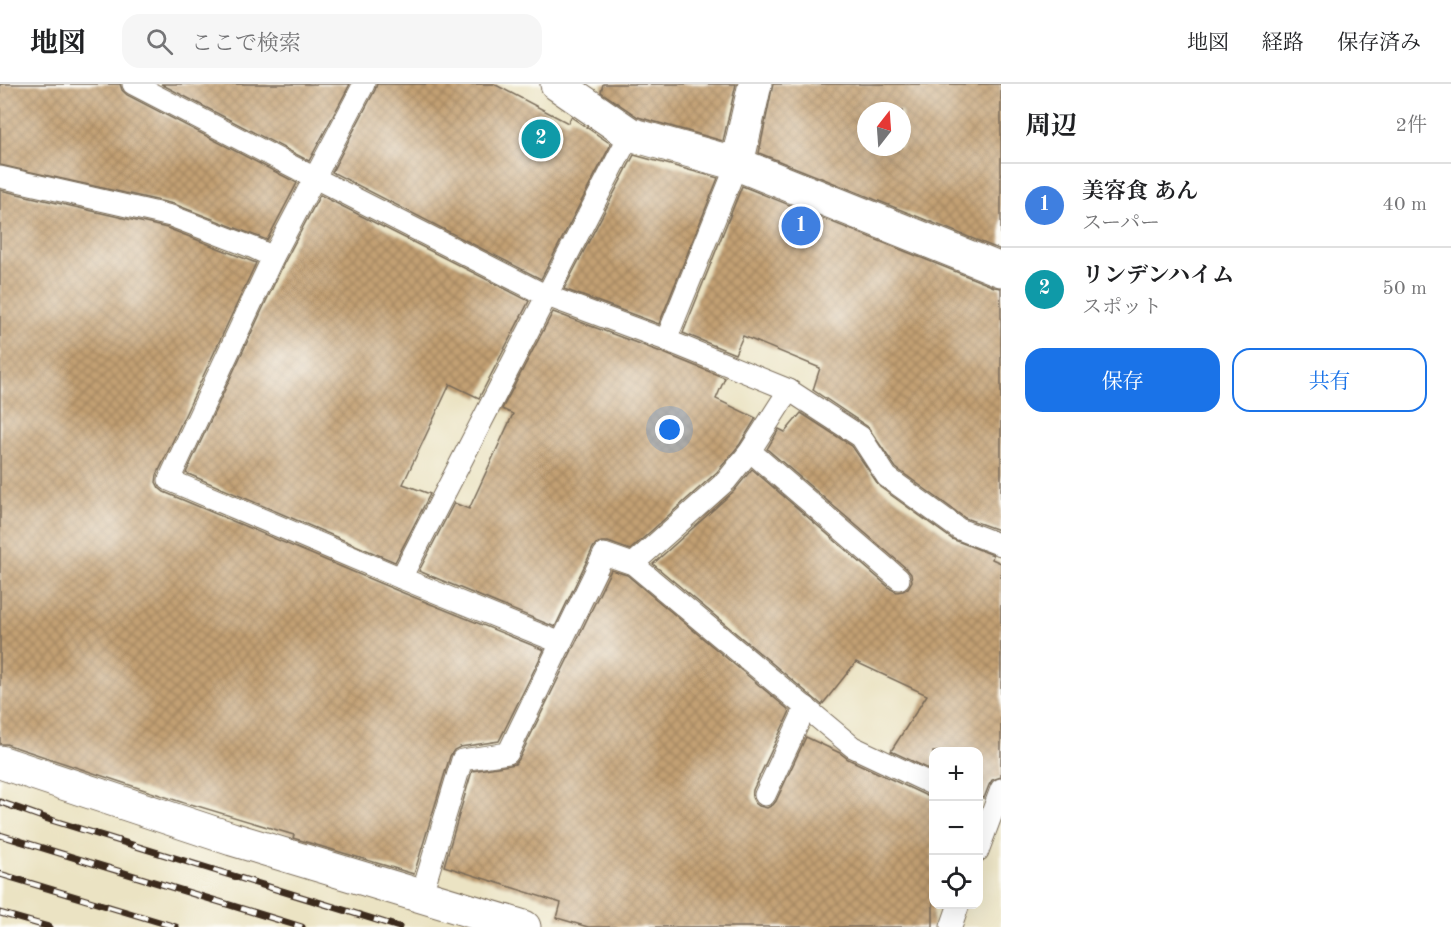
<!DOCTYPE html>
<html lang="ja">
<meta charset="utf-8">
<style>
body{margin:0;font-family:"Old Standard TT","Noto Serif JP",serif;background:#f6f6f6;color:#202124}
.controls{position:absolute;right:18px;bottom:18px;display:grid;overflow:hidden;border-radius:12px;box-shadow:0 6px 24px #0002}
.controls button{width:54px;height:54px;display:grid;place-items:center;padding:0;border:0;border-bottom:2px solid #e0e0e0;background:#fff;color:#202124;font:30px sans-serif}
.compass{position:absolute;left:857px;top:18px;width:54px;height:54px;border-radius:50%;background:#fff;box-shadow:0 6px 24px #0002;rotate:17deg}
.you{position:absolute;left:670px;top:346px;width:21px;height:21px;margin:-15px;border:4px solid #fff;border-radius:50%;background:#1a73e8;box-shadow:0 0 0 9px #1a73e833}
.badge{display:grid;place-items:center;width:39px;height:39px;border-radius:50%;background:#1a73e8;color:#fff;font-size:20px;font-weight:700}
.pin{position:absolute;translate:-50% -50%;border:3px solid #fff;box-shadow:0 2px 6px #0006}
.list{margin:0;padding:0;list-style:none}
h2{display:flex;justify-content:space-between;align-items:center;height:78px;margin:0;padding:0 24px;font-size:26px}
h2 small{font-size:20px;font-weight:400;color:#757577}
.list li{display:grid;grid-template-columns:39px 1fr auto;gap:18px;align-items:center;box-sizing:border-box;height:84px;padding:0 24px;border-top:2px solid #e0e0e0}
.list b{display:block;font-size:22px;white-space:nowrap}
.list p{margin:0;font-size:20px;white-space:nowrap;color:#757577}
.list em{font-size:20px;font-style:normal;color:#757577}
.actions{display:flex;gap:12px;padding:18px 24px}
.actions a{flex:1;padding:14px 0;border:2px solid #1a73e8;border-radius:18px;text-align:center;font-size:21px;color:#1a73e8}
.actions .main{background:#1a73e8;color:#fff}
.icon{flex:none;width:33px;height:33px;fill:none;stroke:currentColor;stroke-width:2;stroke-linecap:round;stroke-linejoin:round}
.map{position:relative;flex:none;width:1001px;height:843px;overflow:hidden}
header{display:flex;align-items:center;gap:36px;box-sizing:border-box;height:84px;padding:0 30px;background:#fff;border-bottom:2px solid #e0e0e0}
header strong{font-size:28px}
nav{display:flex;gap:33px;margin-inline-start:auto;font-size:21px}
.search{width:420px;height:54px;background:#f6f6f6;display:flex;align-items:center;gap:15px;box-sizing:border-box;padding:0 21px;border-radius:18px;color:#757577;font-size:22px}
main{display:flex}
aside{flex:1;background:#fff}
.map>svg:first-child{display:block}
.building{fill:url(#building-cross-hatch);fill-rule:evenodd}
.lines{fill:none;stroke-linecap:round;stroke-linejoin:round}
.service-casing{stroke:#796b58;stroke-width:23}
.minor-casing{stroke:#796b58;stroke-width:35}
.service{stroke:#fff;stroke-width:21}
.minor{stroke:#fff;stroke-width:33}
.rail-casing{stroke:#3b2a1e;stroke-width:7}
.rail{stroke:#fdfcf7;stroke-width:4.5;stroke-dasharray:14;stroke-linecap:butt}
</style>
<header>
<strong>地図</strong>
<div class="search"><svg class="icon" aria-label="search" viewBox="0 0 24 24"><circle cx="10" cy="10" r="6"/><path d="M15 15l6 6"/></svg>ここで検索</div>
<nav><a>地図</a><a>経路</a><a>保存済み</a></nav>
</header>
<main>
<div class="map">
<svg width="1001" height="843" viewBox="0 0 1001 843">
<defs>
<pattern id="building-cross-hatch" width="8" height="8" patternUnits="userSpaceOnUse" patternTransform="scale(1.5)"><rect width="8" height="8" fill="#c3a073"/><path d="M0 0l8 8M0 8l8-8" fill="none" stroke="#a0835e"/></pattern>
</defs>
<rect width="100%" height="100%" fill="#fdfcf7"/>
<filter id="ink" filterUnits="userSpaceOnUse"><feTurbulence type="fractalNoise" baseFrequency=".0167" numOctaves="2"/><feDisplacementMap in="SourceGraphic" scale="12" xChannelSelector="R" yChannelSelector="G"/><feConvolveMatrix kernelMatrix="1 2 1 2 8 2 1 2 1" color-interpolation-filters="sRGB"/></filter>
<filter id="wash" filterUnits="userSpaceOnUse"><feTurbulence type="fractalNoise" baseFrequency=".008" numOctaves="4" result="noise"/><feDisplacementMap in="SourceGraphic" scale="24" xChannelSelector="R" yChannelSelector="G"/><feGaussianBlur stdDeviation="1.35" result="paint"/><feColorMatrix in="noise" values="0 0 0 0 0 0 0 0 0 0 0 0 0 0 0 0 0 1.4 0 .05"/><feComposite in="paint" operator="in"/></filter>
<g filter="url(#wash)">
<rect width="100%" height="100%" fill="#ebe3c3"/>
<g id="blocks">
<g class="building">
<path d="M0,0h120l2,6 5,5 170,88 -30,57 -93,-36 -174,-39z"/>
<path d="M161,0h189l-41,77z"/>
<path d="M377,0h117l74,39 3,-6 40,27 -70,135 -209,-107 43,-82z"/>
<path d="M603,0h133l-13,57 -85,-24 -37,-25z"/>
<path d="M773,0h228v166l-242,-97zM866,27h36v36h-36z"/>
<path d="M634,71l84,23 -59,146 -95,-35z"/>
<path d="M742,102l252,101 7,1v243l-36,-13 -69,-50 -28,-41 -55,-37 7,-22 -77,-32 -8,18 -52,-21z"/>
<path d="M0,106l167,38 89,35 -99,212 -1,7 3,6 5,4 232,98 148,60 -45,91 -39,6 -6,3 -4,6 -36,118 -121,-36 1,-3 -103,-31 -1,1 -184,-61h-6z"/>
<path d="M320,111l209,106 -50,97 -29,-14 -47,100 27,10 -35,68 -209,-89 98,-210z"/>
<path d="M553,228l108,40 64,26 -9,21 40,19 -16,26 -23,28 -87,78 -22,-8h-6l-6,2 -3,4 -38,79 -136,-56 35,-68 15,6 44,-95 -11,-5z"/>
<path d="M801,329l51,33 28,41 72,52 41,16 -1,4 9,4v214l-9,3 -3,5 -5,13 -6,-2v-44h-45v19l-42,-20 36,-56 -71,-33 -34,43 -169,-141 81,-73 18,-22 139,120 6,3 6,-1 5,-3 4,-7 -1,-7 -4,-5 -140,-120 12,-20 6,3z"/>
<path d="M611,486l16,5 163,136 -37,79 -1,7 3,6 4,3 8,2 6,-3 3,-4 30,-64 34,16 8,6 81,38 4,1v129h-345l-31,-9 4,-15 -117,-37 28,-95 38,-6 5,-1 4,-5z"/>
</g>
</g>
</g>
<g filter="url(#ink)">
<use href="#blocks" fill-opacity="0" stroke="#796b58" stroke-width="1.5"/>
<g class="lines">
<defs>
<g id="service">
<path d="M133,0l182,94 232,118 119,44"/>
<path d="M364,0l-91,173 -104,223 232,98 160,65"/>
<path d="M737,80l-71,176 123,50 72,47 26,40 72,52 42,16"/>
<path d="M0,93l171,39 83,32 19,9"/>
<path d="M750,367l149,128"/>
<path d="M633,480l93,-83 24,-30 39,-61"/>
<path d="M401,494l229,-444"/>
<path d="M765,711l41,-88"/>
<path d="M978,767l23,-62"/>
<path d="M421,813l41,-137 46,-7 96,-199 29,10 220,183 81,38"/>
<path d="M951,843l8,-23"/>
</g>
<g id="minor">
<path d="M557,0l73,50 107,30 264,106"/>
<path d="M737,80l18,-80"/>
<path d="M0,678l232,77 292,88"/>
</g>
</defs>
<use href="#service" class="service-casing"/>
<use href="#minor" class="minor-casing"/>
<use href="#service" class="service"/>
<use href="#minor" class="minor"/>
<defs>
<g id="rail">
<path d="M0,718l48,17 351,108"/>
<path d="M0,751l302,92"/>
<path d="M0,790l176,53"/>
<path d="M0,829l49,14"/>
</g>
</defs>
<use href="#rail" class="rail-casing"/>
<use href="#rail" class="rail"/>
</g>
</g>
</svg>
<div class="controls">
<button>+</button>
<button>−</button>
<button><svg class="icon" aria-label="locate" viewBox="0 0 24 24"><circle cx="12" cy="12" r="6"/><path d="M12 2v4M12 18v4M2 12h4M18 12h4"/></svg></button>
</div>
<svg class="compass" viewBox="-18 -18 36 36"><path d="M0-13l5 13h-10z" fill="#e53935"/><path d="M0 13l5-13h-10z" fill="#757577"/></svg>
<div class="you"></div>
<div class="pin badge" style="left:801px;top:142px;background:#3f7fe0">1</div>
<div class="pin badge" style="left:541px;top:55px;background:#0f9aa8">2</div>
</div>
<aside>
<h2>周辺<small>2件</small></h2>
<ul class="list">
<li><span class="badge" style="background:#3f7fe0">1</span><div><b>美容食 あん</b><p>スーパー</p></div><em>40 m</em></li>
<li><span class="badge" style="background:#0f9aa8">2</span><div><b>リンデンハイム</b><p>スポット</p></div><em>50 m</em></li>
</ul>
<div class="actions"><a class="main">保存</a><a>共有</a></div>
</aside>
</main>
